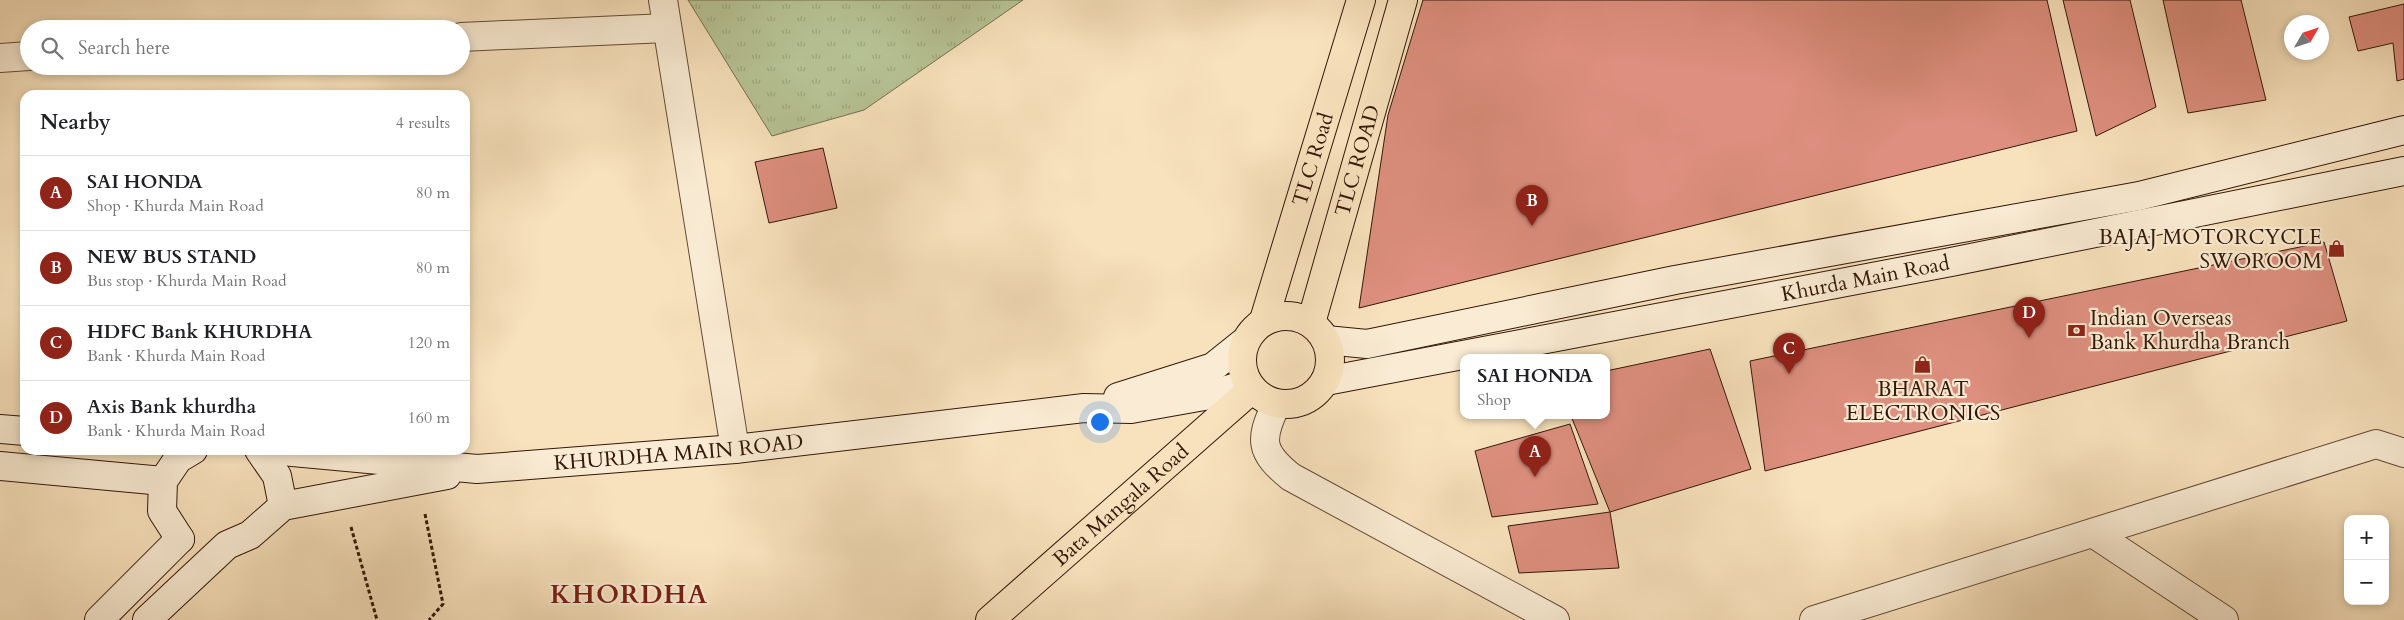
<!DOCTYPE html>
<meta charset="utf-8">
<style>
body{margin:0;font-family:Cardo,serif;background:#f2f2f2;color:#202124}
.controls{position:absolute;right:15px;bottom:15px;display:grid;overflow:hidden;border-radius:10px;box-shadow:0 2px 8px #0003}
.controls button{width:45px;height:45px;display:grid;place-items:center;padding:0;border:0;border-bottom:1px solid #e0e0e0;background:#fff;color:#202124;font:25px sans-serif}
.compass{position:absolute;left:2284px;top:15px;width:45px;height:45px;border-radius:50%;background:#fff;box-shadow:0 2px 8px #0003;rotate:51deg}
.you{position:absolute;left:1099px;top:421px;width:18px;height:18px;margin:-12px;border:4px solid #fff;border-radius:50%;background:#1a73e8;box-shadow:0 0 0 8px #1a73e833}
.badge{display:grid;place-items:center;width:32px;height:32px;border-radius:50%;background:#8f2418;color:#fff;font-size:16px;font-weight:700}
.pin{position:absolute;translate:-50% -41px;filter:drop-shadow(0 1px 2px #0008)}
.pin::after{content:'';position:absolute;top:26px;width:18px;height:15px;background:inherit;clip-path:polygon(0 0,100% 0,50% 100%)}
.popup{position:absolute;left:1460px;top:354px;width:150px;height:65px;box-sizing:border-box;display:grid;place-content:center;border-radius:10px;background:#fff;filter:drop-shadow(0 1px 4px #0005);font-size:16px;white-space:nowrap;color:#757577}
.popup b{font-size:19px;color:#202124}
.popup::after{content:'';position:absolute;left:50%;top:100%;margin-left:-10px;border:10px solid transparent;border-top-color:#fff}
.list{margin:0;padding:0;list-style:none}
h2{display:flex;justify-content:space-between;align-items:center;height:65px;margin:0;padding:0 20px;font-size:21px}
h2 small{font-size:16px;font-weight:400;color:#757577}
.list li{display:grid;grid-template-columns:32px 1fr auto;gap:15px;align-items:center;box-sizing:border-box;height:75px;padding:0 20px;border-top:1px solid #e0e0e0}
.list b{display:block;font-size:19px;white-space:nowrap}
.list p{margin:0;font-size:16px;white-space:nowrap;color:#757577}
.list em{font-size:16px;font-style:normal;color:#757577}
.icon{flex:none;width:28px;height:28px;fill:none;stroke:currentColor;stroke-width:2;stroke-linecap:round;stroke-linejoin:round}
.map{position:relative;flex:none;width:2404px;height:620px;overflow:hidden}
.search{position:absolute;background:#fff;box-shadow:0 2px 8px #0003;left:20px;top:20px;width:450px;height:55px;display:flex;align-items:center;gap:12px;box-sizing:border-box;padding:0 18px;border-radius:28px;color:#757577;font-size:19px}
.panel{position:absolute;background:#fff;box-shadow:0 2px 8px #0003;left:20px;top:90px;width:450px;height:365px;border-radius:15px}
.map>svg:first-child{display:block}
.grass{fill:url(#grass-tufts);stroke:#756e4f}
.building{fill:#de8f7f;stroke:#331708}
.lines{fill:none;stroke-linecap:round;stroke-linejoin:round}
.minor-casing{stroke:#644a35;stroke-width:30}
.tertiary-casing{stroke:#644a35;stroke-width:30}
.secondary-casing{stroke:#331708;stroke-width:30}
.primary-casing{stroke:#331708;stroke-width:30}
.path{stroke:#331708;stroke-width:3;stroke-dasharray:4 2.5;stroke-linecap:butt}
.minor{stroke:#faecd4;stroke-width:28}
.tertiary{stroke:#faecd4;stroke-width:28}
.secondary{stroke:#faecd4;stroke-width:28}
.primary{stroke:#f8e2bd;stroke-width:28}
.labels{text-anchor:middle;stroke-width:4.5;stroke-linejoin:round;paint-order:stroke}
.street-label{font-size:21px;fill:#331708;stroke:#faecd4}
.poi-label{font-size:21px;fill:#331708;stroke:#faecd4;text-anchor:end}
.district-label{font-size:26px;font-weight:bold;letter-spacing:1px;fill:#7a1f14;stroke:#faecd4}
</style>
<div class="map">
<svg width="2404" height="620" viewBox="0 0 2404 620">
<defs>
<pattern id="grass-tufts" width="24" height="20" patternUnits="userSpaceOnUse" patternTransform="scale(1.25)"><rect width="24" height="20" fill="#b7c496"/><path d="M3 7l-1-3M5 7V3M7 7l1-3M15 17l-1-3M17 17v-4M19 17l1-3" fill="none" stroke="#9ea880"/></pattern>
</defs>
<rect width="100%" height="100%" fill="#f8e2bd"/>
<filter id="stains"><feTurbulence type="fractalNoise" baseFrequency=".004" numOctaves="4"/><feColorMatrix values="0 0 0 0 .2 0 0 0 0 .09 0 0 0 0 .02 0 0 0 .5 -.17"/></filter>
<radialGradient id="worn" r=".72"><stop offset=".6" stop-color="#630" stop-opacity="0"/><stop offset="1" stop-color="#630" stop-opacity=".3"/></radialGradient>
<path class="grass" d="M688,0h335l-159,110 -92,26z"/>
<g class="building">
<path d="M1423,0h624l30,131 -718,177 29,-193z"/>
<path d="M2063,0h67l26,107 -60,29z"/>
<path d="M2163,0h78l25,100 -78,13z"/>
<path d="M2404,4v75l-7,2 -4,-38 -35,8 -9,-34z"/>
<path d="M823,148l14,60 -68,15 -14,-61z"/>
<path d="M2324,242l23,79 -582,150 -15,-110z"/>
<path d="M1710,349l41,120 -141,43 -39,-96h35v-45z"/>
<path d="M1570,424l28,80 -106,13 -17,-66z"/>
<path d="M1610,512l9,56 -100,5 -11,-47z"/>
</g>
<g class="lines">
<defs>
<g id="minor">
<path d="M663,0l72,449"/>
<path d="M461,37l206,-9"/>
<path d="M0,58l29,-2"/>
<path d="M2093,533l131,87"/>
<path d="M1814,620l562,-176 28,9"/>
</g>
<path id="tertiary" d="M1276,405c-17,35 -16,47 15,72l264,143"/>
<g id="secondary">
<path d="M1326,340l41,4 308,-64 464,-84 265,-66"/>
<path id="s1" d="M1326,381l625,-119 453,-91"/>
<path d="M1118,397l95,-30 30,-24"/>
<path d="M0,429l25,2"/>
<path d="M259,450l18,26 6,30"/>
<path id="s2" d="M271,450l206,19 258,-20 349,-41 47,1 79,-14 37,-11"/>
<path d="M0,466l163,15"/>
<path d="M180,539l-18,-28 1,-30 15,-22 15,-9"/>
<path d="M99,620l81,-81"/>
<path d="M147,620l80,-75 23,-10 33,-29 164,-31"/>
</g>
<g id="primary">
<circle cx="1286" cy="360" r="44"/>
<path id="s3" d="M1264,320l97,-320"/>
<path id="s4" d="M1311,323l92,-323"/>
<path id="s5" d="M990,620l261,-230"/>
</g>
</defs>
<use href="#minor" class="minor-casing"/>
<use href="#tertiary" class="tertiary-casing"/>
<use href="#secondary" class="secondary-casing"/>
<use href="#primary" class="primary-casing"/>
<g class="path">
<path d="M425,514l18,90 -14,16"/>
<path d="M351,527l26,93"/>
</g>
<use href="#minor" class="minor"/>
<use href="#tertiary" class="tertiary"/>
<use href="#secondary" class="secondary"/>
<use href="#primary" class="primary"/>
</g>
<defs>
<symbol id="shop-bare" viewBox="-9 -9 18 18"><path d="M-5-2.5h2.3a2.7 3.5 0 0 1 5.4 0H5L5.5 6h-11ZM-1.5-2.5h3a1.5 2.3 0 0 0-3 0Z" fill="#8f2418" stroke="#faecd4" stroke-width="2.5" paint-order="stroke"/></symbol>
<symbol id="bank-bare" viewBox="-9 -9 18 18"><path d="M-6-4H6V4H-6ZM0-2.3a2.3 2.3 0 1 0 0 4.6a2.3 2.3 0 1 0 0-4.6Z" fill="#8f2418" stroke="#faecd4" stroke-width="2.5" paint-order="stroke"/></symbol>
</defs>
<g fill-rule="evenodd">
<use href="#shop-bare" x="2324" y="236" width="25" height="25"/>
<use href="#bank-bare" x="2064" y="318" width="25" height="25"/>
<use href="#shop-bare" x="1910" y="352" width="25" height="25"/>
</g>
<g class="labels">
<g class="street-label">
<text dy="7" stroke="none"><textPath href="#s3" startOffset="168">TLC Road</textPath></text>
<text dy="7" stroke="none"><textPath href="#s4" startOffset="169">TLC ROAD</textPath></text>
<text dy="7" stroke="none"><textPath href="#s1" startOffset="549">Khurda Main Road</textPath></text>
<text dy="7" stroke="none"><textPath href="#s2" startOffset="409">KHURDHA MAIN ROAD</textPath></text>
<text dy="7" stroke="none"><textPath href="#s5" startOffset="174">Bata Mangala Road</textPath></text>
</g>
<g class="poi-label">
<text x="2322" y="244">BAJAJ MOTORCYCLE<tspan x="2322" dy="24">SWOROOM</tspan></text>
<text x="2090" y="325" text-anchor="start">Indian Overseas<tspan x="2090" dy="24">Bank Khurdha Branch</tspan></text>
<text x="1923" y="396" text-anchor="middle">BHARAT<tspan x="1923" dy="24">ELECTRONICS</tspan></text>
</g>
<g class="district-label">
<text x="629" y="603">KHORDHA</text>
</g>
</g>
<rect width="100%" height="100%" filter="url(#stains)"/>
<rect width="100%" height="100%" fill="url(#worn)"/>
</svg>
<div class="controls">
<button>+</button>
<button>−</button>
</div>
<svg class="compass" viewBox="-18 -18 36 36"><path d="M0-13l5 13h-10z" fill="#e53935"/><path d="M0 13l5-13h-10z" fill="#757577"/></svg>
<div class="you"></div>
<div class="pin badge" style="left:1535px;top:477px">A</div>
<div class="popup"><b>SAI HONDA</b>Shop</div>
<div class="pin badge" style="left:1532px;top:226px">B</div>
<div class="pin badge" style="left:1789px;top:374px">C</div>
<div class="pin badge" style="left:2029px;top:338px">D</div>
<div class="search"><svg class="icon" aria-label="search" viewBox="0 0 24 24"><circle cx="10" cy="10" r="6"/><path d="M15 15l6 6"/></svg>Search here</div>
<section class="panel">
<h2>Nearby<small>4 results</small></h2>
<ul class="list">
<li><span class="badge">A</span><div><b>SAI HONDA</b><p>Shop · Khurda Main Road</p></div><em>80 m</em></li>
<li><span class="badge">B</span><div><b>NEW BUS STAND</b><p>Bus stop · Khurda Main Road</p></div><em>80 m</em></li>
<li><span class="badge">C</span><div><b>HDFC Bank KHURDHA</b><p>Bank · Khurda Main Road</p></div><em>120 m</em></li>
<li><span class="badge">D</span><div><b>Axis Bank khurdha</b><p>Bank · Khurda Main Road</p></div><em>160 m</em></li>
</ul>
</section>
</div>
